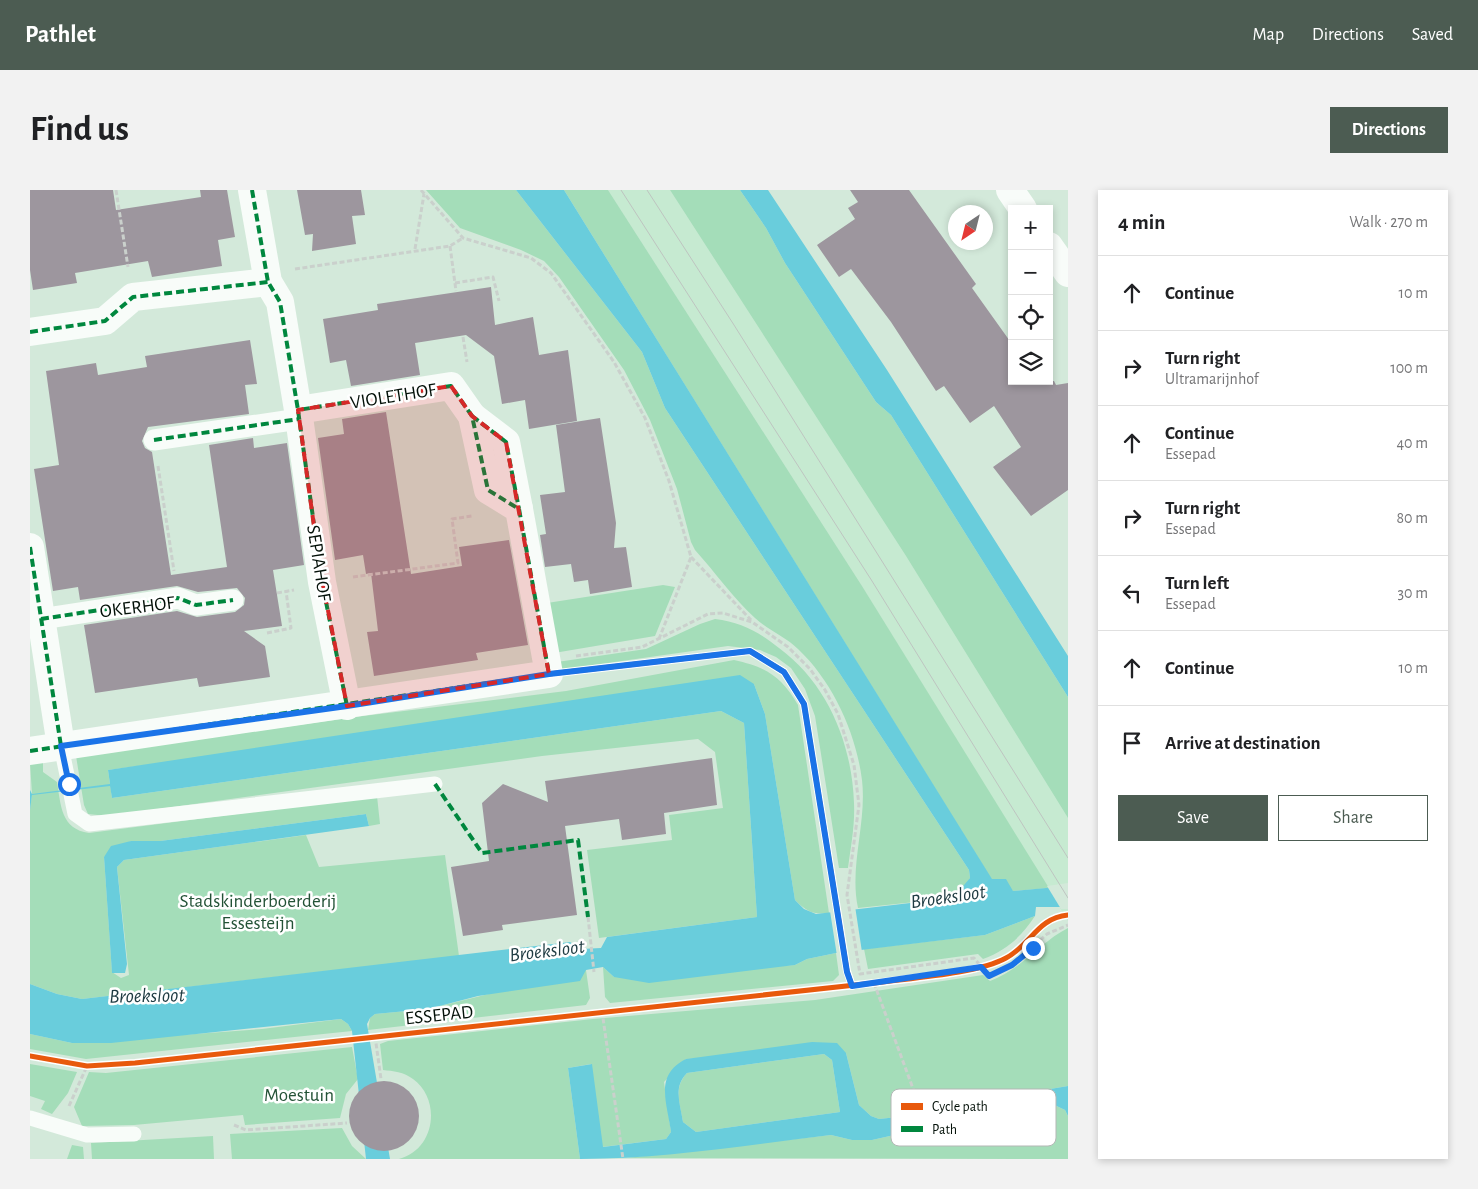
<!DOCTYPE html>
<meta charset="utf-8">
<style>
body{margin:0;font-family:"Alegreya Sans",sans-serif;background:#f2f2f2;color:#202124}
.controls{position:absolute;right:15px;top:15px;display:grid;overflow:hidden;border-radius:0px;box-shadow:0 2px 8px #0003}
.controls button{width:45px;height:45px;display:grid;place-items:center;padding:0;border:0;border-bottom:1px solid #e0e0e0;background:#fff;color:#202124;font:25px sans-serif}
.compass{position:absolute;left:918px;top:15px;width:45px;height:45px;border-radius:50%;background:#fff;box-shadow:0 2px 8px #0003;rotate:215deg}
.stop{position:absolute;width:15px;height:15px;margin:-11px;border:4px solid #1a73e8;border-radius:50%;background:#fff}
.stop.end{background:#1a73e8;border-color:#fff;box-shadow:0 1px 5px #0008}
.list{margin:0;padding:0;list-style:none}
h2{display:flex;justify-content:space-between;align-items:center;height:65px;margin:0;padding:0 20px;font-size:21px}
h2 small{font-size:16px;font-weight:400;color:#757577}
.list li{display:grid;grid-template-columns:32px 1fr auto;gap:15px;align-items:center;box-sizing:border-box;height:75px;padding:0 20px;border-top:1px solid #e0e0e0}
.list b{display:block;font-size:19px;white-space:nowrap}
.list p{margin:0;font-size:16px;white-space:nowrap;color:#757577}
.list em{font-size:16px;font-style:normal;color:#757577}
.actions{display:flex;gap:10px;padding:15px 20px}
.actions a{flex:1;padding:11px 0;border:1px solid #4c5c52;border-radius:0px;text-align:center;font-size:18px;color:#4c5c52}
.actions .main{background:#4c5c52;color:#fff}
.icon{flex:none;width:28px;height:28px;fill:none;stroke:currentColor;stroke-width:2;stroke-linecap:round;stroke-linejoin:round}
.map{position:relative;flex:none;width:1038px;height:969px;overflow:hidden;border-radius:0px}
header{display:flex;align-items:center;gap:30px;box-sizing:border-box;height:70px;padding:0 25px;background:#4c5c52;color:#fff}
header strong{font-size:24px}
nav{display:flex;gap:28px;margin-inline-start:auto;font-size:18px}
.intro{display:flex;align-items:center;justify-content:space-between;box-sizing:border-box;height:120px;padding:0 30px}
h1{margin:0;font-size:35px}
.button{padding:12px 22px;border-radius:0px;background:#4c5c52;color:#fff;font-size:18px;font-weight:700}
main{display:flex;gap:30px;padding:0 30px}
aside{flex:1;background:#fff;border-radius:0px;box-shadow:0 2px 8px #0003}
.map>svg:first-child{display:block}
.built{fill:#c6ead1}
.green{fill:#a4ddb9}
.water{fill:#69cddc;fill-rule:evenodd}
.pier{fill:#d3e9da}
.building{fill:#9d969e}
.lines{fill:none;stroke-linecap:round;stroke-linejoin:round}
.path{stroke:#cad0cc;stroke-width:3;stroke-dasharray:5 2.5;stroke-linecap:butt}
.service{stroke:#f8fcf9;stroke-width:15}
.pedestrian{stroke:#f8fcf9;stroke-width:21}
.minor{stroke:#f8fcf9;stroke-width:28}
.tram{stroke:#bec4c0;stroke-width:1}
.quiet{stroke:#00873e;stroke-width:4;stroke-dasharray:8 4;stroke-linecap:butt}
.cycleway-casing{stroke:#fff;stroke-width:8}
.cycleway{stroke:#e8590c;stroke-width:5}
.route{stroke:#1a73e8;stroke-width:6}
.marked{fill:#d62828;fill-opacity:0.2;stroke:#d62828;stroke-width:4;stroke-dasharray:10 6;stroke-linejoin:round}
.labels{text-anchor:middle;stroke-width:5;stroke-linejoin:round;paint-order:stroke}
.street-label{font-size:19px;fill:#031008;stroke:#fff}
.park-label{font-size:19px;fill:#235236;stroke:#fff}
.water-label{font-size:20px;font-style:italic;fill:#203c43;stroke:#fff}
.key{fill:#fff;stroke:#b3b7b5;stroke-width:1}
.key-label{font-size:14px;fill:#031008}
</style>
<header>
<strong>Pathlet</strong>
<nav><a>Map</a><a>Directions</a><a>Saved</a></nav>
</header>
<div class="intro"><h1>Find us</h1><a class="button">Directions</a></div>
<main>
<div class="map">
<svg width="1038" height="969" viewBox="0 0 1038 969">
<rect width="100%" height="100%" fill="#d3e9da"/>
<path class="built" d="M578,0h62l236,366 162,262v103l-206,-335z"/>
<g class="green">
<path d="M396,0h90l126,162 23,56 304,462 1,8 -4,7 -13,13 -95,10c-9,-42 9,-85 4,-128 -6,-47 -29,-98 -64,-131 -12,-12 -30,-19 -43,-31 -22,-20 -40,-46 -60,-68l-4,-8 -14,-53 -27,-69 -26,-50 -65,-93 -15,-16 -23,-11 -61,-22z"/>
<path d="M534,0h44l254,396 187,302 -36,3 -21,-11z"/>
<path d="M640,0h70l26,38 19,35 91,139 15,13 177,282v121l-162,-262z"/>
<path d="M633,395l12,2 -20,49 -101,17 -7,-50z"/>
<path d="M685,429c26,3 44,13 64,29 49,36 73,96 75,155 1,22 -3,43 -6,65h-9l-24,-152 -10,-27 -14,-21 -15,-11 -16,-7 -32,-4 -170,24 -1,-8 89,-13 54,-25z"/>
<path d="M704,470c32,7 47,16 64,45l31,208c-16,2 -23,-2 -34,-13l-30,-186 -11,-30 -646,86 4,28 609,-87 23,12 13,194 -158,21 -12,-88 85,-10 -3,-25 54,-7 -8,-56 -17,-13 -156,17 -435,60 -19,-2 -4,-9 -8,-49 287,-40 203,-25z"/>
<path d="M13,571v11l14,10c4,24 4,47 32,51l288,-37 3,28 -11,2 -3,-12 -206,27h-29l-27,16 8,115 9,6 8,-3 -12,-108 7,-7 182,-25 13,32 126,-12 14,101 -377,43 -25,-5 -27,-10v-174l2,-16 -2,-31z"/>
<path d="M1005,726c-14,21 -28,34 -52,43l-5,-5 -110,15 -4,-20 121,-14z"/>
<path d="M1038,738v158l-125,21 -36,9 -28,3 -8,-3 -12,-11 -13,-52 -160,6 -22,23 7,50 -5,7 -64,8 -11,-83 -23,4 12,91h-181c36,-9 43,-59 14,-80 -9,-7 -20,-8 -30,-9l-3,-26 8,-3 205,-22 222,-19 168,-25 7,6c31,-11 50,-39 78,-53z"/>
<path d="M806,763l3,22 -6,6 -223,22 -5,-6 -2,-30 11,10 181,-12 12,-6z"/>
<path d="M556,780l4,28 -4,7 -218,25 2,-12 5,-4 53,-5z"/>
<path d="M311,829l7,5 4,7 -266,28 -56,-10v-15l42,9 190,-14z"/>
<path d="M322,857l6,32 -12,15 -6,24 -95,7 -2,-10 -109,10 -52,1 -8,-19 15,-35 17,1z"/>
<path d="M794,864l8,6 8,52 -144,20 -13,-10c-3,-19 -10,-34 4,-49z"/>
<path d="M0,874l47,8 -9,21 -16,21 -11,-5 4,-8 -15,-5z"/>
<path d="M1016,911l19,9 3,6v43l-442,-1 205,-23 21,5h20z"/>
<path d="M312,938l10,18 14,13h-134l-2,-25z"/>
<path d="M183,946l1,23h-122l-1,-16z"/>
<path d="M42,955l11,2 1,12h-17z"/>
</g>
<g class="water">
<path d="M486,0h48l428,689h14l7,12 55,-5v21h-32l-1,9 -50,19 -149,18 -29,6 -12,6 -146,18 -35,-6 -11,-10 -17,3 -6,11 -102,15 -50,13 -53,5 -5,4 -3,6 23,135h-24l-14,-128 -4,-7 -7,-5 -230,24h-39l-42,-9v-50l27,10 25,5 488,-57 11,7 20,-1 6,-11 150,-20 -13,-194 -23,-12 -609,87 -2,-12 -78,9 -2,15v-20l2,4 78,-10 -2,-14 632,-95 14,9 11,30 30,186 9,9 12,5 137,-16 17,-20 -1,-8 -304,-462 -23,-56z"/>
<path d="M710,0h28l119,180 181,286v41l-177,-282 -15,-13 -91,-139 -19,-35z"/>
<path d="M336,624l3,12 -245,34 -7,7 10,97 -2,9h-13l-8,-116 7,-11 20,-5h29z"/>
<path d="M782,852l25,1 9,10 13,52 12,11 8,3 28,-3 36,-9 125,-21v30l-3,-6 -19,-9 -174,39h-20l-21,-5c-83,10 -167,24 -251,24l-12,-91 24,-4 11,83 63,-8 5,-7c-4,-30 -17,-57 15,-73zM794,864l8,6 8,52 -144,20 -13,-10c-3,-19 -10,-35 4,-49z"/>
</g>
<g class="pier">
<path d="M1038,693v26h-7l-14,-23z"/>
<path d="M825,716l7,46 -25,4 -7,-45z"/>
</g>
<g class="building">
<path d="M0,0h83l3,20 85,-13 -1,-7h27l8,47 -17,3 4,26 -70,11 -4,-16 -73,12 2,10 -44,7 -3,-20z"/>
<path d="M267,0h64l4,25 -13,1 4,28 -44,7 1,-17 -8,1z"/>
<path d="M820,0h59l67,94 -4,4 40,56v37h42l2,4 12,-2v107l-37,26 -38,-49 28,-20 -27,-41 -24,17 -26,-37 -8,5 -45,-69 -40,-53 -12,8 -22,-32 38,-26 -7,-11 10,-6z"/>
<path d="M461,97l4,38 38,-8 6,38 29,-5 9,71 -48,8 -4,-29 -23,4 -8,-48 -28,-21 -51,8 5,32 -69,11 -5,-26 -16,3 -7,-44 55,-9 -1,-6z"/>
<path d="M220,150l7,44 -12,1 4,29 -101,13 -6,14 3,7 7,4 19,123 56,-8 -18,-122 44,-7 1,10 33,-5 17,122 -31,5 9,56 -38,5 21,15 5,31 -71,10 -2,-9 -102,15 -11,-68 93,-14 20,6 38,-5 9,-7 1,-7 -8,-10 -39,4 -21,-6 -97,14 -2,-13 -25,4 -19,-122 25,-4 -13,-94 50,-8 2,12 49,-8 -2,-11z"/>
<path d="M356,222l25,162 51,-8 -3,-19 50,-7 19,105 -52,8 2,7 -104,16 -7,-44 11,-1 -7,-58 -5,1 -3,-19 -28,5 -17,-122 26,-4 -2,-15z"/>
<path d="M570,228l16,105 -2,25 12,-1 6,40 -42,7 -2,-14 -14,2 -3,-18 -26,3 -5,-32 6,-1 -6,-39 25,-3 -9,-67z"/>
<path d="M682,568l5,47 -53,8 2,21 -44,6 -3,-21 -54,7 12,89 -75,10 1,5 -40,6 -12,-69 38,-6 -7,-58 21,-19 45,18 -3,-21z"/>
<circle cx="354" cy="926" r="35"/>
</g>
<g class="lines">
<g class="path">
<path d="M86,0l12,77"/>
<path d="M391,0l42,48 68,20 20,15 63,89 31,56 24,63 22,76 -32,82"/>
<path d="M420,56l6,45"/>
<path d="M385,59l9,-55"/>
<path d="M265,79l155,-23 13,-8"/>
<path d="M425,93l38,-6 6,24"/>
<path d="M433,147l4,25"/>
<path d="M128,276l16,105"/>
<path d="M661,367l60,63"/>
<path d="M323,387l105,-14 -6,-44 20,-3"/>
<path d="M247,403l17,-3"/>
<path d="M237,443l24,-5 -5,-37"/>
<path d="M546,466l66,-9 66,-33 15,-1 29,9 36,25 22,22 15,21 13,24 16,51 5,40 -12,90 13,79 114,-16 15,18 23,-11 35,-31 21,-9"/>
<path d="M558,727l6,55"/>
<path d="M844,793l44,119 9,38"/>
<path d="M572,821l21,148"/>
<path d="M345,846l6,43"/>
<path d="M39,916l18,-40"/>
<path d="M204,935l12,5 101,-7"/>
</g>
<g class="service">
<path d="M31,556l14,68 14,10 346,-40"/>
<path d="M0,928l57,17 47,-1"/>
</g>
<g class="pedestrian">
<path d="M124,250l145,-21"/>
<path d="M11,429l137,-21 18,7 37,-5"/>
</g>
<g class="minor">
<path d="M222,0l16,92 12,20 18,108 24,172 25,124"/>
<path d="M980,0l13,19"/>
<path d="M1019,56l19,27"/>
<path d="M0,142l75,-11 28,-24 135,-15"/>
<path d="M442,226l34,26 13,67"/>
<path d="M0,357l31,199"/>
<path d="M0,561l519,-77 -30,-165 -31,-19 -16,-74 -21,-30 -153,24"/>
</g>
<g class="tram">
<path d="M591,0l251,391 196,317"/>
<path d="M617,0l87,135 334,533"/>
</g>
<g class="quiet">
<path d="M222,0l16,92 12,20 18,108 24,172 25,124"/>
<path d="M0,142l75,-11 28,-24 135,-15"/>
<path d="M442,226l34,26 13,67"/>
<path d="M124,250l145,-21"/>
<path d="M0,357l31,199"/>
<path d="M11,429l137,-21 18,7 37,-5"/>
<path d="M0,561l519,-77 -30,-165 -31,-19 -16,-74 -21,-30 -153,24"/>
<path d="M405,594l47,69 96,-13 10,77"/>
</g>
<defs>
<g id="cycleway">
<path d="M519,484l201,-23 34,21 20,32 43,267 5,15"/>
<path d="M0,866l57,10 48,-3 739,-80c35,-5 103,-9 132,-25 25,-13 31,-40 62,-43"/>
</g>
</defs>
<use href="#cycleway" class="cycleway-casing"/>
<use href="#cycleway" class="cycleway"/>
</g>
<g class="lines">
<path class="route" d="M39,594l-8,-38 286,-40 202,-32 201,-23 34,21 20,32 43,268 5,14 129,-19 8,9 23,-11 21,-17"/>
</g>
<path class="marked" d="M421,196l21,30 34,26 43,232 -202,32 -27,-136 -22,-160z"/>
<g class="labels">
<g class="street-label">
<text transform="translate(363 205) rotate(-9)" y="7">VIOLETHOF</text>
<text transform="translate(290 373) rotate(81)" y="7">SEPIAHOF</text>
<text transform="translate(107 416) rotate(-7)" y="7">OKERHOF</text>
<text transform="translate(409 824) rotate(-6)" y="7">ESSEPAD</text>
</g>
<g class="park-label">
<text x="228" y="717">Stadskinderboerderij<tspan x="228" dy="22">Essesteijn</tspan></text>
<text x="269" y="911">Moestuin</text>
</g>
<g class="water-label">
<text transform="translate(918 706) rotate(-8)" y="7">Broeksloot</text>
<text transform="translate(517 760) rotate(-7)" y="7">Broeksloot</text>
<text transform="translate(117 805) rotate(-1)" y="7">Broeksloot</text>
</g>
</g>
<rect x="861" y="899" width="165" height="57" rx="8" class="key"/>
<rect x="871" y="913" width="22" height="7" fill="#e8590c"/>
<rect x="871" y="936" width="22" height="6" fill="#00873e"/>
<g class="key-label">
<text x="902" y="921">Cycle path</text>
<text x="902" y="944">Path</text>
</g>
</svg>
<div class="controls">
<button>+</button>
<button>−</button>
<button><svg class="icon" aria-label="locate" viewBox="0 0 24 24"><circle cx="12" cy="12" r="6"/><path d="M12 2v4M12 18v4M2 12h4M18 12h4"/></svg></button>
<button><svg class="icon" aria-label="layers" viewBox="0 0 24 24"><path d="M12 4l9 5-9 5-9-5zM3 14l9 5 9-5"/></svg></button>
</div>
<svg class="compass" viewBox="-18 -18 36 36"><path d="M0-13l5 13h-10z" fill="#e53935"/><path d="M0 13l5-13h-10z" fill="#757577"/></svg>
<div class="stop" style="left:39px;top:594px"></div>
<div class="stop end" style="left:1003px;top:758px"></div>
</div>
<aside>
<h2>4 min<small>Walk · 270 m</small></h2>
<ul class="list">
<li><svg class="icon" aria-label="ahead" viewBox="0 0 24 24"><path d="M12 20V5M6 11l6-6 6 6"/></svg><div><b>Continue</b></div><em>10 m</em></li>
<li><svg class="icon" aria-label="right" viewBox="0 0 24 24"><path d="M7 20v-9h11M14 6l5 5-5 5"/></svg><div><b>Turn right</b><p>Ultramarijnhof</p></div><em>100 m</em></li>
<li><svg class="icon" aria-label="ahead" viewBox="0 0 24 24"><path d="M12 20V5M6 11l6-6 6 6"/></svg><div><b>Continue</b><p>Essepad</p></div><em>40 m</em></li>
<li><svg class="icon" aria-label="right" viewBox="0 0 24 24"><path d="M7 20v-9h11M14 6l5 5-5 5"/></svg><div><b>Turn right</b><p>Essepad</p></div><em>80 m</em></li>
<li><svg class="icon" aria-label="left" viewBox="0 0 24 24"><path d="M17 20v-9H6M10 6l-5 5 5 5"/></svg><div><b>Turn left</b><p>Essepad</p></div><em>30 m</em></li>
<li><svg class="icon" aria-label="ahead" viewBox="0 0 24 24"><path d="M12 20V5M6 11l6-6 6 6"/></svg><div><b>Continue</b></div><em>10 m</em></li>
<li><svg class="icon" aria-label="arrive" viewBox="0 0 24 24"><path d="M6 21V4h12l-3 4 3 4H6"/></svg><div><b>Arrive at destination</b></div></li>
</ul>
<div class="actions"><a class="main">Save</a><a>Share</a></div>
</aside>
</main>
